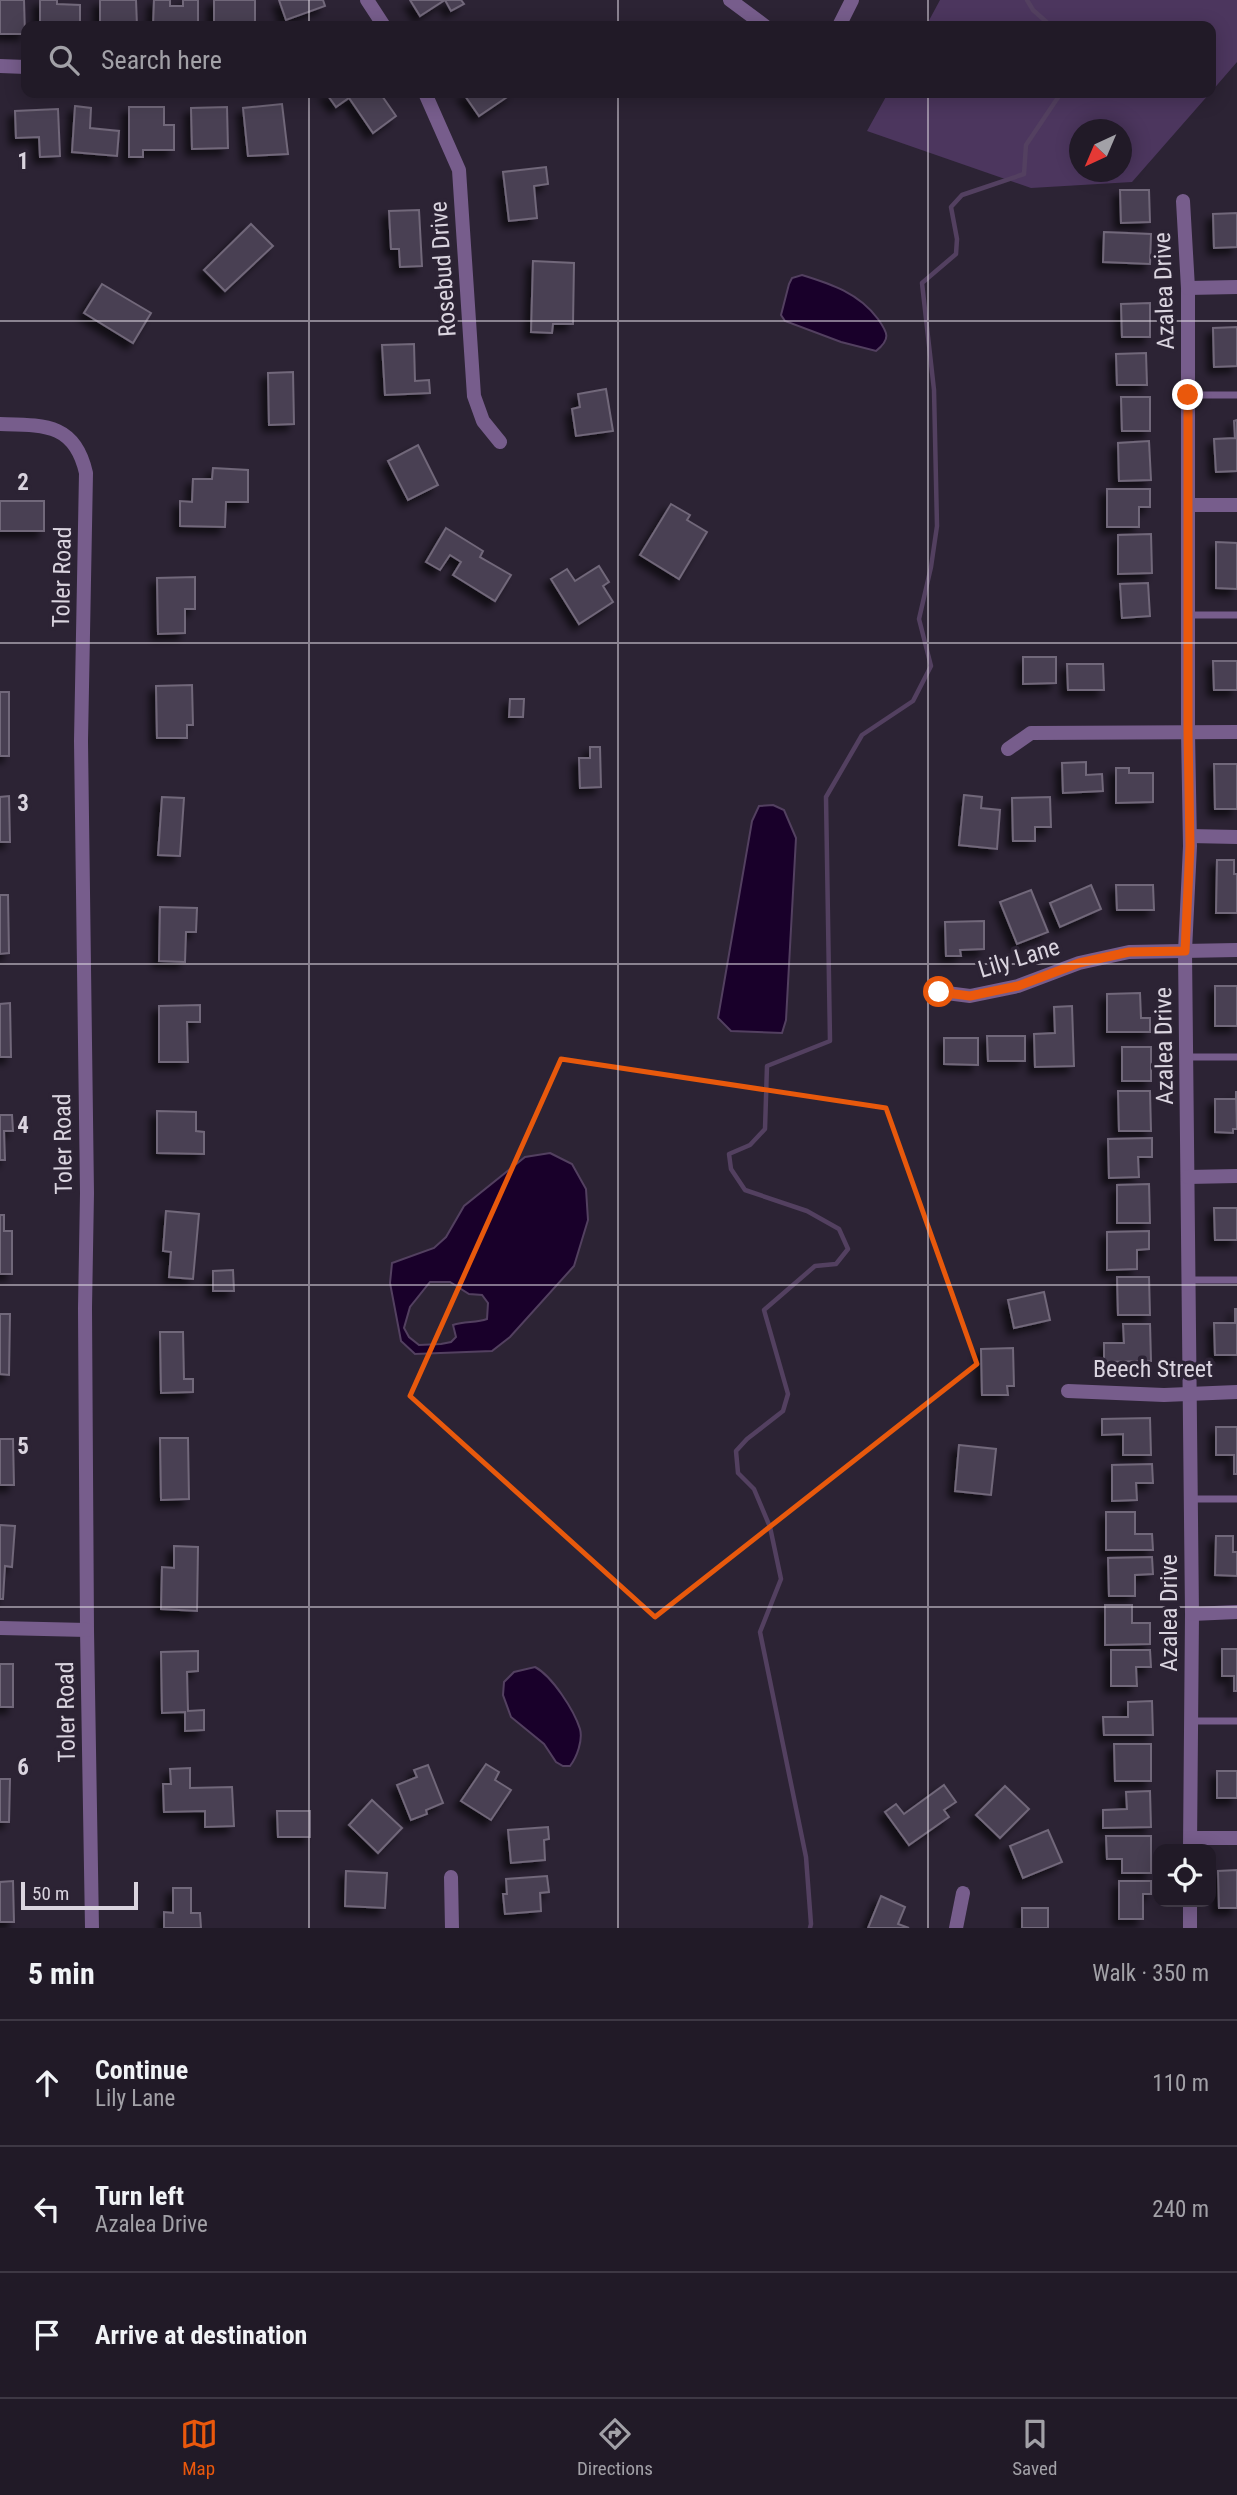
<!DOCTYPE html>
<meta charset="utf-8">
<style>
body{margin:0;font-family:"Roboto Condensed",sans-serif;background:#29232f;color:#f1f3f6}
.controls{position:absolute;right:21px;bottom:21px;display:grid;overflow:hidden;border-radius:14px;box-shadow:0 4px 18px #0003}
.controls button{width:63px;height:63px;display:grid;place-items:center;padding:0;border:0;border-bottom:2px solid #3e3844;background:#211a27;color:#f1f3f6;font:35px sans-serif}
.compass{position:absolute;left:1069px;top:119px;width:63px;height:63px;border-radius:50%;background:#211a27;box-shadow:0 4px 18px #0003;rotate:224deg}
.scale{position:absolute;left:21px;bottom:18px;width:117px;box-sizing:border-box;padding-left:7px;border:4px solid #dad4df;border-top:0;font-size:19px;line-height:24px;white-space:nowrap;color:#dad4df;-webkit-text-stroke:5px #2c2334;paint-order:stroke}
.stop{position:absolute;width:21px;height:21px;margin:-16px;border:5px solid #ea580c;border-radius:50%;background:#fff}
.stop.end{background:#ea580c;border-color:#fff;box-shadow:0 2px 7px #0008}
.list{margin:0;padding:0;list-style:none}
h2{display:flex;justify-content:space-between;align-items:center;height:91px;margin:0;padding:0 28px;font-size:30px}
h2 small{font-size:23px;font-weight:400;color:#a2a1a7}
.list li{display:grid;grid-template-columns:46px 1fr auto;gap:21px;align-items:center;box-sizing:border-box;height:126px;padding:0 28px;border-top:2px solid #3e3844}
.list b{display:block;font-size:26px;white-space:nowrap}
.list p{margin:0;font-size:23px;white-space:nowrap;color:#a2a1a7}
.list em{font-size:23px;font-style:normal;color:#a2a1a7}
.icon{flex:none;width:38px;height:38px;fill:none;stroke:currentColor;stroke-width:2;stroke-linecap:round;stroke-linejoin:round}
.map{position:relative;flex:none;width:1237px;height:1928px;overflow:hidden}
.search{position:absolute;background:#211a27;box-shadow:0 4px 18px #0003;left:21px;right:21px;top:21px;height:77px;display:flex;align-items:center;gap:18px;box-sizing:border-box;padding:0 24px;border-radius:14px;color:#a2a1a7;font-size:26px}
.sheet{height:469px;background:#211a27}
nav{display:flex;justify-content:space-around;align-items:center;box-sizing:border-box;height:98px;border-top:2px solid #3e3844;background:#211a27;font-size:19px;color:#a2a1a7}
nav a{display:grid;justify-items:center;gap:4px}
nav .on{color:#ea580c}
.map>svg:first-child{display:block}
.green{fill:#4c365e;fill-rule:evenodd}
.water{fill:#19002a;stroke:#534060;stroke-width:2;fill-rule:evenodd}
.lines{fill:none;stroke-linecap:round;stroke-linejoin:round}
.stream{stroke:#534060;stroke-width:4.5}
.building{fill:#4a4152;stroke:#71677a;stroke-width:2;filter:url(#shadow)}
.lane{stroke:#775d8c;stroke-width:7}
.street{stroke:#775d8c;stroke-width:14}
.route{stroke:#ea580c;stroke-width:9}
.marked{fill:none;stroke:#e8590c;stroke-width:5;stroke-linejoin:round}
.grid{fill:none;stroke:#dad4df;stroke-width:2;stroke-opacity:0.55}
.labels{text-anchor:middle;stroke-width:7;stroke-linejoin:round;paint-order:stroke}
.street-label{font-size:24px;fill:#dad4df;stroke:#2c2334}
.grid-label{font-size:23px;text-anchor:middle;font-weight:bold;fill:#dad4df;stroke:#2c2334;stroke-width:7;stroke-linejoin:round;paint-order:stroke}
</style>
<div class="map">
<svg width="1237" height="1928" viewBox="0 0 1237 1928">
<defs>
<filter id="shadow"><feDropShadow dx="-6" dy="6" stdDeviation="3.5" flood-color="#0009"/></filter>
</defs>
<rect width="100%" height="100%" fill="#2c2334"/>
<g class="green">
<path d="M940,0h297v62l-26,30v-66h-285z"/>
<path d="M888,93h322l-78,89 -101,6 -164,-57zM1080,130h42v42h-42z"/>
</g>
<g class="water">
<path d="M802,275c29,9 57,18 76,44 10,14 13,20 -2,32l-35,-9 -56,-21 -4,-6 8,-31 3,-6z"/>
<path d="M773,805l11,5 12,28 -10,182 -4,13 -51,-2 -13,-13 34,-197 7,-15z"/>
<path d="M550,1153l22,11 14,25 2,31 -14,46 -64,71 -18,14 -77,3 -14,-13 -11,-58 2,-20 42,-15 12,-11 18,-31 61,-49zM430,1282h20l19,12 13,1 6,8 -1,16c-11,4 -22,2 -34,6l3,12 -5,5 -10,2 -22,1 -10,-8 -5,-9 6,-21z"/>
<path d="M535,1667c17,9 39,43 45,62 3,11 -3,28 -10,37h-7l-7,-4 -12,-18 -33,-27 -8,-22 1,-13 10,-10z"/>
</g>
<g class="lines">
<g class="stream">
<path d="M1027,0l6,10 18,16"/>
<path d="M810,1928l1,-4 -5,-67 -46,-225 21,-53 -11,-52 -16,-38 -16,-16 -2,-22 11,-12 36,-28 5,-17 -24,-84 51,-44 21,-2 12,-15 -9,-20 -32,-18 -62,-21 -14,-21 -2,-15 21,-9 15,-16 2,-63 63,-25 -4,-244 36,-62 51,-34 18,-35 -12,-47 12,-52 6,-41 -3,-136 -12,-107 34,-29 1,-15 -6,-32 11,-12 62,-21 2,-29 35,-52"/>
</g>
</g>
<g class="building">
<path d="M0,0h24l1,34h-25z"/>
<path d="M40,0h17v4l23,1v21h-40z"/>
<path d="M100,0h36l1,26h-37z"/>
<path d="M154,0h16v6h13v-6h15v26h-45z"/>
<rect x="214" y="0" width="41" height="26"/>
<path d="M279,0h44l2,6 -39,14z"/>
<path d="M410,0h51l3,4 -13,7 -6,-11 -25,16z"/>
<path d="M326,93h54l16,23 -23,17 -24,-35 -13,9z"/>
<path d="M463,93h50l-34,23z"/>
<path d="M282,104l6,50 -40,2 -5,-48z"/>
<path d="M75,106l16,2 -1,20 29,3 -2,25 -45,-4z"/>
<path d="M129,107h35v18h10v25h-31v7h-14z"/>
<path d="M227,107l1,41 -36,1 -1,-41z"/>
<path d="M58,109l2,47 -20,1 -1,-20 -23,1 -1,-27z"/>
<path d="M546,167l2,17 -14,2 3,32 -28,3 -6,-49z"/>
<path d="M1120,190h29l1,32 -29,1z"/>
<path d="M419,210l3,56 -22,1 -1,-18h-8l-2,-38z"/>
<path d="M1237,213v34l-23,1 -1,-34z"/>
<path d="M251,224l22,22 -48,45 -21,-21z"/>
<path d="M1104,232l47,2 -1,30 -47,-2z"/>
<path d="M533,261l41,2 -1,61h-20l-1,9 -21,-1z"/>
<path d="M102,284l49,29 -18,30 -49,-30z"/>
<path d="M1150,303v34h-28l-1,-33z"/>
<path d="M1237,327v39l-23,1 -1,-39z"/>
<path d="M414,344l1,37 14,-1 1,13 -45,2 -3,-50z"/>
<path d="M1146,353l1,32h-30l-1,-31z"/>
<path d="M293,372l1,52 -25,1 -1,-52z"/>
<path d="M606,389l7,42 -37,5 -4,-27 8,-2 -2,-13z"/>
<path d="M1121,397h29v34h-28z"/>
<path d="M1237,420v51l-21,1 -2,-33 21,-1 -1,-17z"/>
<path d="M1149,441l2,39 -32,1 -1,-38z"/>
<path d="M418,445l20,40 -30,15 -20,-39z"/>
<path d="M213,468l35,2v32h-22l-1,25 -45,-1v-25l12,1 1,-23h19z"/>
<path d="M1107,489h43v18h-11v20h-32z"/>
<rect x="0" y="501" width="44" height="30"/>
<path d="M671,504l19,11 -3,5 20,12 -28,47 -39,-24z"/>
<path d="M446,528l37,23 -3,6 31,18 -16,26 -42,-26 8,-13 -11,-7 -10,15 -14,-8z"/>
<path d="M1151,534l1,39 -34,1v-39z"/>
<path d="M1216,542l21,1v46l-21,-1z"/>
<path d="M599,566l10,16 -6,4 10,16 -34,22 -28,-45 16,-10 8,12z"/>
<path d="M195,577v32h-10v24l-27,1 -1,-56z"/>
<path d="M1148,583l2,33 -28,2 -2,-34z"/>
<path d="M1023,657h33v26l-33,1z"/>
<path d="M1213,661h24v29h-23z"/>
<path d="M1067,664h36l1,26h-36z"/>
<path d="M192,685l1,40h-6v13h-30l-1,-52z"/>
<rect x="0" y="692" width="9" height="64"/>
<path d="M510,699h14l-1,18h-14z"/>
<path d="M590,747h10l1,40 -21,1 -1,-30h11z"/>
<path d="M1086,762v13l16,-1 1,17 -40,2 -1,-30z"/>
<path d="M1214,764h23v45h-22z"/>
<path d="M1116,768h13v5h24v29l-37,1z"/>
<path d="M964,795l18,2 -1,11 19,2 -3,39 -38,-4z"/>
<path d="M9,796l1,46h-10v-45z"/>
<path d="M162,797l22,1 -4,58 -22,-1z"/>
<path d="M1050,797l1,30h-16v14h-22l-1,-43z"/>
<path d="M1217,860h17v14h3v39h-21z"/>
<path d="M1091,885l10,24 -41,18 -10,-24z"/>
<path d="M1116,885h37l1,25h-37z"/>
<path d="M1031,890l17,42 -31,12 -17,-42z"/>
<path d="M0,895h8l1,58 -9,1z"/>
<path d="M160,907l37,1 -1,24h-10l-1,30 -26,-1z"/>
<path d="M984,921v28l-24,1 1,6h-15l-1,-34z"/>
<rect x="1215" y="986" width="22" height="40"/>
<path d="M1140,993l1,25h9v14h-43v-38z"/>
<path d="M10,1003l1,54h-11v-53z"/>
<path d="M200,1005v17h-13l1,40h-29v-56z"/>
<path d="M1072,1006l2,60 -39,1 -1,-33 21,-1 -1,-26z"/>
<path d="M987,1036h38v25h-37z"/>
<path d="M944,1038h34v27l-34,-1z"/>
<rect x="1122" y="1047" width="29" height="34"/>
<path d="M1118,1091h32l1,40h-32z"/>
<path d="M1236,1091l1,38h-4v4l-18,-1v-33h21z"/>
<path d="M157,1111l39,1v19l8,1v22l-47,-1z"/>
<path d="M0,1115h12l1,16h-9l1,29h-5z"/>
<path d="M1152,1138v19h-14l1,20 -30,1 -1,-39z"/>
<path d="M1149,1184l1,39h-33v-38z"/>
<path d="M1214,1208h23v32h-22z"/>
<path d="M166,1211l33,3 -6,65 -24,-2 2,-25 -8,-1z"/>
<path d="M0,1215h4v16h8v43h-12z"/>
<path d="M1149,1231v18l-12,1v19l-30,1v-38z"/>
<path d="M233,1270l1,21h-21v-20z"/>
<path d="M1117,1277h32l1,38h-32z"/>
<path d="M1044,1292l6,28 -36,8 -6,-28z"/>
<path d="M1235,1309h2v46h-22l-1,-32h21z"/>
<path d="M0,1314h10l-1,61 -9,-1z"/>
<path d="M1123,1324h27l1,37 -47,1v-19h20z"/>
<path d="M160,1332h23l1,47h9v13l-32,1z"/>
<path d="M1013,1348l1,38h-7l1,9h-26l-1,-46z"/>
<path d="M1150,1418l1,37h-28v-21l-21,1v-16z"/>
<path d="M1216,1427h21v47h-3v-19h-18z"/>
<path d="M160,1438h28l1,61 -28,1z"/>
<path d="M0,1439h13l1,46h-14z"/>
<path d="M959,1445l37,4 -5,46 -36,-4z"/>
<path d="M1152,1464l1,19h-17l1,17 -25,1v-36z"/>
<path d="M1106,1512h29v22h17l1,16h-47z"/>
<path d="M0,1525l15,1 -3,41 -7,-1 -2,33h-3z"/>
<path d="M1216,1536h17v16h4v24l-22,-1z"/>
<path d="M174,1546l24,1 -1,64 -36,-2 1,-42 12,1z"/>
<path d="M1152,1557l1,17 -18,1v21h-26l-1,-38z"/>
<path d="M1105,1605h27v18h18v21l-45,1z"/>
<path d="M1222,1649h15v42h-3v-15h-12z"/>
<path d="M1111,1650h39l1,17h-15l1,19h-26z"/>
<path d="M198,1651v20l-11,1 1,39 16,-1v20l-19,1v-19l-23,1 -1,-61z"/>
<rect x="0" y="1664" width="13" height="43"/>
<path d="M1152,1701l1,34h-49l-1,-18h25v-15z"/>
<path d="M1114,1744h37v37h-36z"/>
<path d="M486,1764l13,8 -4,8 16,10 -20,30 -30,-19z"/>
<path d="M428,1765l15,38 -17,7 1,4 -16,6 -14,-35 20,-8 -3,-7z"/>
<path d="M190,1768v20l42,-1 2,39 -29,1v-16l-41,1 -1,-28h8l-1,-15z"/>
<rect x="1217" y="1771" width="20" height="27"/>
<path d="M0,1779h10l-1,43h-9z"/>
<path d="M944,1785l12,17 -12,8 5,7 -40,28 -24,-33 11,-8 8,10z"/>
<path d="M1005,1786l24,23 -29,29 -24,-23z"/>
<path d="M1150,1791l1,36 -48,1v-18l24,-1 -1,-17z"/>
<path d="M372,1800l30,28 -24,25 -29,-28z"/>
<path d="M277,1811h33v26h-32z"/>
<path d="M548,1827l1,12 -5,1 1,20 -34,3 -3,-33z"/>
<path d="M1048,1830l14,32 -39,16 -13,-32z"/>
<path d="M1106,1836h45v37h-29v-14h-15z"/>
<path d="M1237,1870v38h-18l-1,-37z"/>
<path d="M346,1871l41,2 -2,35 -40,-2z"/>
<path d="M547,1876l2,16 -9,1 1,18 -36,3 -2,-20h4l-1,-15z"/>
<path d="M13,1881l1,41h-14v-40z"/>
<path d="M1119,1881h32v13h-8v25h-24z"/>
<path d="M173,1888h18v25h9l1,15h-37v-16l9,1z"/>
<path d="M881,1896l24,11 -7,17 11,4h-41z"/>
<rect x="1022" y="1908" width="26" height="20"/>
</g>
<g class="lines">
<g class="lane">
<path d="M1188,395h49"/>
<path d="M1188,615h49"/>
<path d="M1186,1057h51"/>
<path d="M1189,1280h48"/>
<path d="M1190,1499h47"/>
<path d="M1191,1721h46"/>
</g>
<g class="street">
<path d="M367,0l17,26"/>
<path d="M730,0l35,26"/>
<path d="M839,26l13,-26"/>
<path d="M0,66l26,1"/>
<path d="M425,93l34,77 15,226 9,25 17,21"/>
<path d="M1183,201l5,87v444l2,114 -5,105 7,663 -2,235"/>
<path d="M1188,288l49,-1"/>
<path d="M0,424c44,1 75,-1 86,49l-5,268 6,452 -2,115 2,322 5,298"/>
<path d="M1188,505h49"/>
<path d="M1008,749l23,-16 206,-1"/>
<path d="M1190,836l47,1"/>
<path d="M939,992l31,4 48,-10 61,-23 50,-11 108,-2"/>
<path d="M1188,1177l49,-1"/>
<path d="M1068,1391l96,4 73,-3"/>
<path d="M1192,1614l45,-2"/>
<path d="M0,1628l87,2"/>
<path d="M1191,1838h46"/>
<path d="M451,1877l1,51"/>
<path d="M956,1928l7,-35"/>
<path d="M1190,1928v-26"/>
</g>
</g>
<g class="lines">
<path class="route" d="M939,992l31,4 48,-10 61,-23 50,-11 56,-1 5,-105 -2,-114v-337"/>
</g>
<path class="marked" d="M561,1059l325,49 91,256 -322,253 -245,-221z"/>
<path class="grid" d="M309,0v26M618,0v26M928,0v26M309,93v1835M618,93v1835M928,93v1835M0,321h1237M0,643h1237M0,964h1237M0,1285h1237M0,1607h1237"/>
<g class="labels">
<g class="street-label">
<text transform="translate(443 269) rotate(-94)" y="8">Rosebud Drive</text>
<text transform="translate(1164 291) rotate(-92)" y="8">Azalea Drive</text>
<text transform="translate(62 577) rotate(-89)" y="8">Toler Road</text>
<text transform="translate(1019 958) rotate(-17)" y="8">Lily Lane</text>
<text transform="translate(1164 1046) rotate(-91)" y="8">Azalea Drive</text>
<text transform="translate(63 1144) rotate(-91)" y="8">Toler Road</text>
<text x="1153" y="1377">Beech Street</text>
<text transform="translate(1169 1613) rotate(-90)" y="8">Azalea Drive</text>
<text transform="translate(66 1712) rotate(-91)" y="8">Toler Road</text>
</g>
</g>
<g class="grid-label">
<text x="23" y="169">1</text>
<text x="23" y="490">2</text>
<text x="23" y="811">3</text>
<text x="23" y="1133">4</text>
<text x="23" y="1454">5</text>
<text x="23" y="1775">6</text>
</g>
</svg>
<div class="controls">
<button><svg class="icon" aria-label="locate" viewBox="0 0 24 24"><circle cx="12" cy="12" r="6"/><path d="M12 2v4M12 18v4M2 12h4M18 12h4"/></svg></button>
</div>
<svg class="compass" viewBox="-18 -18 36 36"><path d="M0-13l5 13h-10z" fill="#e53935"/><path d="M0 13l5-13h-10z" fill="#a2a1a7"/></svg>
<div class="scale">50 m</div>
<div class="stop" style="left:939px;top:992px"></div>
<div class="stop end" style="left:1188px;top:395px"></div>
<div class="search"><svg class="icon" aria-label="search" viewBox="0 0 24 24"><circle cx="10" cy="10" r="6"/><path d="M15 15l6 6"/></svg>Search here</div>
</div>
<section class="sheet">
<h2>5 min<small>Walk · 350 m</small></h2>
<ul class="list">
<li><svg class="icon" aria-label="ahead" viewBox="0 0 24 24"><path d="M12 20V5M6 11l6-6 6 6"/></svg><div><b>Continue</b><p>Lily Lane</p></div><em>110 m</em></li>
<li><svg class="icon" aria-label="left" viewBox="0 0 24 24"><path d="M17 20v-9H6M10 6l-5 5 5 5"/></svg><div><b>Turn left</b><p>Azalea Drive</p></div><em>240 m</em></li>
<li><svg class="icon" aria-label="arrive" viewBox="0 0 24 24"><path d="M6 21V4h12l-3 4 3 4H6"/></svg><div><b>Arrive at destination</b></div></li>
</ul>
</section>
<nav>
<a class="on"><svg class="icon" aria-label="map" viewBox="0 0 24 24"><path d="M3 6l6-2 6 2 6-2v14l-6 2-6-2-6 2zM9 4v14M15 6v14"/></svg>Map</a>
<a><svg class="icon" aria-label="directions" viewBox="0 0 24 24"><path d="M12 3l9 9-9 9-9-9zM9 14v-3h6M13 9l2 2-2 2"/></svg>Directions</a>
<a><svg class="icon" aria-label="saved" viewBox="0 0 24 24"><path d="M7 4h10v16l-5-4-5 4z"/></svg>Saved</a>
</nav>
